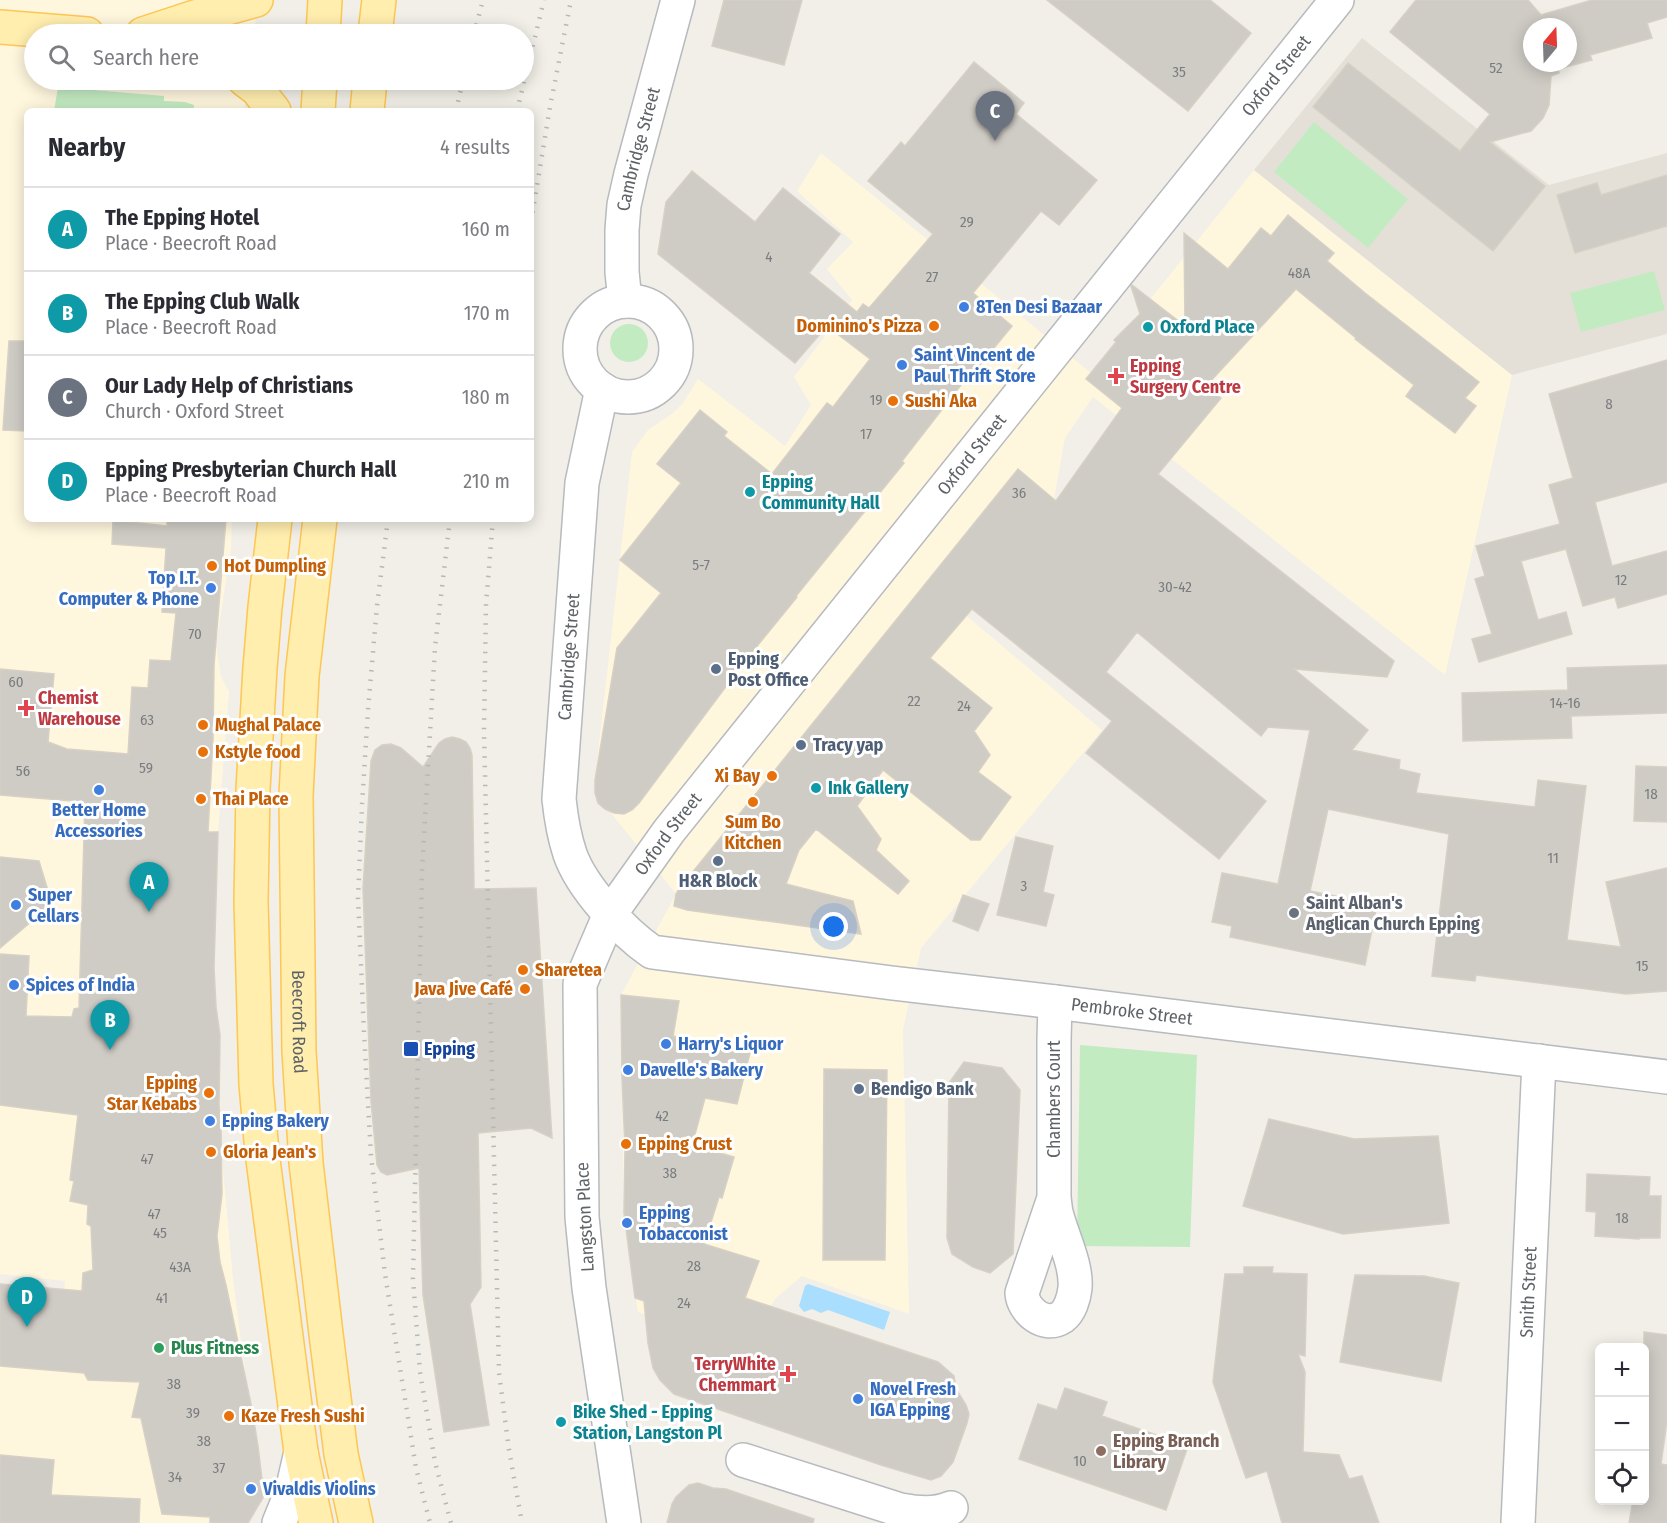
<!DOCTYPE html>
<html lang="en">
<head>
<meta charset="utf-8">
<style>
	:root { --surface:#fff; --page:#f2f2f3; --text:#2b2b33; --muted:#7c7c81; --line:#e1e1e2; --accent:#7c3aed }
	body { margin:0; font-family:"Fira Sans Condensed",sans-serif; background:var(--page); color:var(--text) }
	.controls { position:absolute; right:18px; bottom:18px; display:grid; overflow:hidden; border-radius:9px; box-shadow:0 3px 15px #0003 }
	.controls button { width:54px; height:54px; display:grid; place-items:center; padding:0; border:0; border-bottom:2px solid var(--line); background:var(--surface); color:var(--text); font:30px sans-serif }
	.compass { position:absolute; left:1523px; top:18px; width:54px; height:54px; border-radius:50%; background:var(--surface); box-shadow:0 3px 15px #0003; rotate:19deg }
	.you { position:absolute; left:834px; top:927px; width:21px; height:21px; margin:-15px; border:4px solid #fff; border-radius:50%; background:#1a73e8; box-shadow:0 0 0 9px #1a73e833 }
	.badge { display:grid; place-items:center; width:39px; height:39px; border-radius:50%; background:var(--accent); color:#fff; font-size:20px; font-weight:700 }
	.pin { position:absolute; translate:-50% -50px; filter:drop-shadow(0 2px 3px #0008) }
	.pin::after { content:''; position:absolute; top:32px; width:21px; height:18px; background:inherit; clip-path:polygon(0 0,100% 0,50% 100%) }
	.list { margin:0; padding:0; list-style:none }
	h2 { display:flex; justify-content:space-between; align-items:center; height:78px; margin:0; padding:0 24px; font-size:26px }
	h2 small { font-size:20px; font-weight:400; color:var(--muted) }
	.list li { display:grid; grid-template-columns:39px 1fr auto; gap:18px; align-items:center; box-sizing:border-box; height:84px; padding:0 24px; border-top:2px solid var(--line) }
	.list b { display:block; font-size:22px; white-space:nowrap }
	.list p { margin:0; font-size:20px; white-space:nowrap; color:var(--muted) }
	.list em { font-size:20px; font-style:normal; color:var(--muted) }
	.icon { flex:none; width:33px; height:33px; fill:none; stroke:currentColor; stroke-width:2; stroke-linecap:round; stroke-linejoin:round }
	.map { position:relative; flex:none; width:1667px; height:1523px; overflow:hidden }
	.search { position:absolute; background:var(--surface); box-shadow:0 3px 15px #0003; left:24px; top:24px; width:510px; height:66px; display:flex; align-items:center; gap:15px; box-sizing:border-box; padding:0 21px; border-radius:33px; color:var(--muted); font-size:22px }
	.panel { position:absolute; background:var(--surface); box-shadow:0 3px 15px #0003; left:24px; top:108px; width:510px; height:414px; border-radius:9px }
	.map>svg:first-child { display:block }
</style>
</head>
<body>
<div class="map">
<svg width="1667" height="1523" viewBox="0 0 1667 1523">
	<rect width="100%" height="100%" fill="#f1efe7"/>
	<path fill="#fff6de" d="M0,0H258L254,34H34V80H248L244,111H27V519H232L231,548L216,646L221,677L229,691L218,832L214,968L222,1158L233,1279L247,1387L250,1399L262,1476V1489L259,1506L248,1523H0V1362L58,1366L65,1281L0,1274Z
		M821,153L1091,373L1254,170L1512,375L1445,675L1093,397L1065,438L1054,499L962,612L1102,730L921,948L903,1029L909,1314L802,1276L776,1298L743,1347L638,1312L624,1215L621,995L676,894L595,793V780L632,452L648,430L673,413L683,403L698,379L785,446L811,405L794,377L852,300L827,269L853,242L797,191Z"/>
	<path fill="#e4e0d7" d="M1362,38L1549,185L1667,153V334L1512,375L1254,170Z"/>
	<path fill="#c3ebc2" d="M58,87L164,96V101L185,102L194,105V111H54Z
		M1314,122L1408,199L1368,248L1274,172Z
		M1654,271L1665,310L1581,332L1570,293Z
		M610 343a19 19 0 1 1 38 0a19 19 0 1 1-38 0Z
		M1080,1045L1197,1055L1190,1247L1077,1246Z"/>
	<path fill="#a9deff" d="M808,1284L890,1312L884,1330L828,1310L821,1313L812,1309L804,1312L799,1306L805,1286Z"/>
	<path fill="#cfcbc5" stroke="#d7d0c4" stroke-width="1.5" fill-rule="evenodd" d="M724,0H802L784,65L712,46Z
		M1047,0H1210L1251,33L1188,111Z
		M1416,0H1528L1541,15L1592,0H1667V17L1647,23L1652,38L1590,55L1592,60L1558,69L1559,73L1551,76L1549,105L1543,118L1531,131L1490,142L1545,186L1493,251L1313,107L1348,63L1460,151L1490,114L1390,32ZM1532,27H1568V63H1532Z
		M974,62L1024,103L1016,114L1097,180L1059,225L1041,211L973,293L1012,326L970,377L968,376L902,461L904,463L796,596L797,597L745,661L639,803L632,810L624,814L614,813L605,809L598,803L595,793V780L617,648L661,593L620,560L681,483L657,464L700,410L727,432L724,436L772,474L827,403L833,407L870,359L827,326L795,363L658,254L666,202L692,171L755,222L783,188L840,234L809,273L857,312L863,304L869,308L933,234L868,181L901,142L905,146Z
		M1667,175V226L1575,253L1557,195L1597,183L1601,195Z
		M1288,215L1334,253L1327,261L1365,293L1479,382L1465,398L1476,406L1455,433L1406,396L1414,385L1355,339L1356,338L1296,289L1206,386L1221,398L1158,474L1394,661L1387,677L1294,669L1368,730L1352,750L1400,760L1399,769L1420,774L1416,793L1535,807L1538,780L1586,786L1567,940L1621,947L1606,882L1667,868V991L1626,994L1476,975L1475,981L1432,976L1449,834L1328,809L1310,891L1377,904L1365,965L1230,937L1232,926L1212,922L1222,873L1278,884L1310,730L1268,727L1261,736L1137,632L1106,672L1266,801L1219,859L1086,753L1112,721L972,609L930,658L992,708L974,731L990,755L978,772L1011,797L980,840H971L883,770L857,806L881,839L876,850L909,881L898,894L816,829L799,850L786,884L853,901L861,934L687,910L674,906L676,894L679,889L1018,469L1056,501L1122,408L1086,379L1116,342L1114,340L1140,314L1131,286L1132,285L1185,326L1184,233L1228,269L1261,228L1271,236Z
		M9,341H27V431L3,430Z
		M1667,360V482L1595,502L1612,566L1667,551V594L1618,608L1615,597L1583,606L1566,549L1521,561L1538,620L1566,612L1572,634L1479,662L1472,639L1492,634L1475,579L1485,576L1476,546L1560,524L1549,485L1573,478L1549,394Z
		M167,519H226L214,665L213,739L208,832H218L214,968L216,1007L220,1035L219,1105L221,1130L222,1194L217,1236L220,1262L226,1285L252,1409L258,1446L264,1496L248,1523H210V1517L162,1514L141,1418L132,1417L140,1382L88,1380L84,1373L0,1366V1284L82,1291L83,1273L93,1270L91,1226L87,1224L88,1205L70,1201L74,1181L70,1180L78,1115L0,1105V954L29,956L26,1016L72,1017L74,1009L79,1008L85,802L0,795V669L54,674L48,742L67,749L128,754L132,687L148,688L150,660L171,661L176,613L162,612L166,548L112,544L113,520L167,526Z
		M1667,665V713L1571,716L1572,738L1463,741L1462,693L1568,690L1567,668Z
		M452,737L460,739L466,742L470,748L472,755L474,889L536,888L552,1138L531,1128L478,1133L481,1287L470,1304L489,1425L444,1432L423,1295L419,1168L387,1175L381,1172L377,1165L371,1101L363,888L371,761L375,750L382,745L391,744L401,748L423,767L439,743L445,739Z
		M1636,766L1667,767V822L1634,821Z
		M1016,837L1053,846L1043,892L1054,895L1046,926L997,915Z
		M0,857L39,861L52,904L0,948Z
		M963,895L989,904L978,931L953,921Z
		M621,995L679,1001L673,1036L750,1053L737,1104L705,1098L692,1145L734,1157L722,1198L719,1197L704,1244L759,1261L745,1298L938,1362L954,1376L956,1389L966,1405L969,1414L967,1423L953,1462L941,1476L931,1480L881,1465L674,1394L660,1380L653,1368L648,1343L644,1301L635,1298L624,1213L625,1149L622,1078Z
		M964,1062L1002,1068L1020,1090L1013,1254L990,1273L973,1267L952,1254L947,1238L949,1083Z
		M824,1069L887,1070L885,1260H823Z
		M1269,1119L1354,1139L1438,1136L1449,1223L1343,1234L1243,1206Z
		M1587,1174L1650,1177L1649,1196H1661L1660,1238H1639V1239L1595,1236L1596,1212L1586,1211Z
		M1244,1267H1273L1272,1273L1307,1274L1305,1356L1298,1354L1305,1372L1303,1452L1339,1455L1349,1479L1362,1476L1379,1523H1282L1267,1471L1246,1478L1213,1382L1225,1274H1244Z
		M1355,1275L1424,1276L1459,1283L1441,1381L1340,1362Z
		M1644,1332L1667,1335V1421L1661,1464L1667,1465V1523H1629L1633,1500H1644Z
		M1065,1388L1107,1402L1102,1416L1188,1446L1166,1510L1019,1459L1038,1404L1057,1410Z
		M0,1455L54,1460L51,1495L140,1499L139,1523H0Z
		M698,1483L713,1488L726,1489L814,1519L813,1523H667L672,1504L676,1497L689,1485Z"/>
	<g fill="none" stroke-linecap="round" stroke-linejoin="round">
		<defs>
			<g id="minor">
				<path id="s1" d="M625,301L622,272V230L624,205L631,174L678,0"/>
				<circle cx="628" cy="349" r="48"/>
				<path id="s2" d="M602,389L582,483L559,799C561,818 564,836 570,854C582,888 623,932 652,952L892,983L1055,1002L1667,1077"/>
				<path id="s3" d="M1054,1198L1022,1293C1023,1310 1044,1329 1062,1317C1070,1311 1074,1298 1075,1288C1077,1266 1063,1238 1057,1216C1055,1210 1055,1204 1054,1198V1041L1055,1002"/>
				<path d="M743,1460L900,1510C918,1513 934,1515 951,1508"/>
				<path d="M279,1523L292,1491L301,1452"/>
				<path id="s4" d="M624,1523L589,1288L582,1217L580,984L610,914L669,831L1337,0"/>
				<path id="s5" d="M1518,1523L1539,1061"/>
			</g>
			<g id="major">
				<path d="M0,27L87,34"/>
				<path d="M143,34L195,17L256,0"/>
				<path d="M323,34L325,0"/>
				<path d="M375,34L379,0"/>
				<path d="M245,80L257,89L274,111"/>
				<path d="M318,111L320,80"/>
				<path d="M367,111L370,80"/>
				<path d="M275,519L265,607L260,668L253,789L251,901L256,1084L262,1152L301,1452L316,1523"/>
				<path id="s6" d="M320,519L302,676L296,796L299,1051L306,1163L326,1334L341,1454L356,1523"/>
			</g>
		</defs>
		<use href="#minor" stroke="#b7babe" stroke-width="36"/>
		<use href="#major" stroke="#fec653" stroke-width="36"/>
		<use href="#minor" stroke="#fff" stroke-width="33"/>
		<use href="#major" stroke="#ffeeae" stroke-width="33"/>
		<path stroke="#b6b7b8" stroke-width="4.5" stroke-dasharray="1.5 8" stroke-linecap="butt" d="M474,34L483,0
			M456,111L463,80
			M517,111L544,0
			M531,222L550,107L571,0
			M388,519L377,606L368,710L362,805L358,898L364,1033L371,1156L385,1274L416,1468L430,1523
			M450,519L435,647L422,871L413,1278L420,1372L435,1462L451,1523
			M493,519L486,604L484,731L499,1373L509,1450L522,1523"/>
	</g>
	<g fill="#3f7fe0" stroke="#fff" stroke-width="2">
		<circle cx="964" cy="307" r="6"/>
		<circle cx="902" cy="365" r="6"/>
		<circle cx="211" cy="588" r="6"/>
		<circle cx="99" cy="790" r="6"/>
		<circle cx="16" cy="905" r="6"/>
		<circle cx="14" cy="985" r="6"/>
		<circle cx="666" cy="1044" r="6"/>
		<circle cx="628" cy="1070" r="6"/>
		<circle cx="210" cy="1121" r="6"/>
		<circle cx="627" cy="1223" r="6"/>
		<circle cx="858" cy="1399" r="6"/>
		<circle cx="251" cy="1489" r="6"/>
	</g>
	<g fill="#e8710a" stroke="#fff" stroke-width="2">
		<circle cx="934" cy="326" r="6"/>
		<circle cx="893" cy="401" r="6"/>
		<circle cx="212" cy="566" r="6"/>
		<circle cx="203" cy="725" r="6"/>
		<circle cx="203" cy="752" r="6"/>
		<circle cx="772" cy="776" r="6"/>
		<circle cx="201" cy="799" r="6"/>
		<circle cx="753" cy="802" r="6"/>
		<circle cx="523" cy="970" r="6"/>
		<circle cx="525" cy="989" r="6"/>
		<circle cx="209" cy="1093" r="6"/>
		<circle cx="626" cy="1144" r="6"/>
		<circle cx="211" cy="1152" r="6"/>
		<circle cx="229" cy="1416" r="6"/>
	</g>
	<g fill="#0f9aa8" stroke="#fff" stroke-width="2">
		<circle cx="1148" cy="327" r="6"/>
		<circle cx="750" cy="492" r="6"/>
		<circle cx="816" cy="788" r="6"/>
		<circle cx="561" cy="1422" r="6"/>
	</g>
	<g fill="#e0444e" stroke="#fff" stroke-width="2">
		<path d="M1113 367h6v6h6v6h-6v6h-6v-6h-6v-6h6z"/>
		<path d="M23 699h6v6h6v6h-6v6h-6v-6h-6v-6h6z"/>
		<path d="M785 1365h6v6h6v6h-6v6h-6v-6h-6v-6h6z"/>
	</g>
	<g fill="#5c6f8a" stroke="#fff" stroke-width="2">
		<circle cx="716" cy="669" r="6"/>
		<circle cx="801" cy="745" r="6"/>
		<circle cx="718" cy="861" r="6"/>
		<circle cx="859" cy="1089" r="6"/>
	</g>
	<circle fill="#6b7280" stroke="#fff" stroke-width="2" cx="1294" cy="913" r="6"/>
	<rect fill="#1a4fb4" stroke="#fff" stroke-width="2" x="403" y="1041" width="16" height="16" rx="3"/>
	<circle fill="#2e9e5b" stroke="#fff" stroke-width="2" cx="159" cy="1348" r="6"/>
	<circle fill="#8d6e63" stroke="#fff" stroke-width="2" cx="1101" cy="1451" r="6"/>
	<g text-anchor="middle" stroke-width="6" stroke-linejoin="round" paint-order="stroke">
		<g font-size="15" fill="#7a7d7f">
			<text x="1496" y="73">52</text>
			<text x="1179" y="77">35</text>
			<text x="967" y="227">29</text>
			<text x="769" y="262">4</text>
			<text x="1299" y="278">48A</text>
			<text x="932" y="282">27</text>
			<text x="876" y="405">19</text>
			<text x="1609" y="409">8</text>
			<text x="866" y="439">17</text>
			<text x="1019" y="498">36</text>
			<text x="701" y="570">5-7</text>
			<text x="1621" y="585">12</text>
			<text x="1175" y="592">30-42</text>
			<text x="195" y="639">70</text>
			<text x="16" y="687">60</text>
			<text x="914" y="706">22</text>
			<text x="1565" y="708">14-16</text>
			<text x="964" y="711">24</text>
			<text x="147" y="725">63</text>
			<text x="146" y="773">59</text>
			<text x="23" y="776">56</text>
			<text x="1651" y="799">18</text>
			<text x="1553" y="863">11</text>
			<text x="1024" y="891">3</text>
			<text x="1642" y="971">15</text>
			<text x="662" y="1121">42</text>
			<text x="147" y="1164">47</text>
			<text x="670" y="1178">38</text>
			<text x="154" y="1219">47</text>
			<text x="1622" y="1223">18</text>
			<text x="160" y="1238">45</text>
			<text x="694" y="1271">28</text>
			<text x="180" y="1272">43A</text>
			<text x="162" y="1303">41</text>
			<text x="684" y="1308">24</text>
			<text x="174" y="1389">38</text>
			<text x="193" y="1418">39</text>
			<text x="204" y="1446">38</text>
			<text x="1080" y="1466">10</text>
			<text x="219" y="1473">37</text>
			<text x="175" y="1482">34</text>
		</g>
		<g font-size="18" fill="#5e6368" stroke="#fff">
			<text dy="6" stroke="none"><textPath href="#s4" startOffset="1689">Oxford Street</textPath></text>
			<text dy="6" stroke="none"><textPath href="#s1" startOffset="154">Cambridge Street</textPath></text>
			<text dy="6" stroke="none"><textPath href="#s4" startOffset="1203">Oxford Street</textPath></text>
			<text transform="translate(569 657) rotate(-86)" y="6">Cambridge Street</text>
			<text dy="6" stroke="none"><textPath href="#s4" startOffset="717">Oxford Street</textPath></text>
			<text dy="6" stroke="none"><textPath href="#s2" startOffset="1082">Pembroke Street</textPath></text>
			<text dy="6" stroke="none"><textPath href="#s6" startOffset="504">Beecroft Road</textPath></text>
			<text dy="6" stroke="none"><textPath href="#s3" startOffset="380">Chambers Court</textPath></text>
			<text transform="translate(585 1217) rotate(-93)" y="6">Langston Place</text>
			<text dy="6" stroke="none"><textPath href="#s5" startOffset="231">Smith Street</textPath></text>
		</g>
		<g font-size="18" font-weight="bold" fill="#366cbe" stroke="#fff" text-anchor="start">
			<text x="976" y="313">8Ten Desi Bazaar</text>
			<text x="914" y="361">Saint Vincent de<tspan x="914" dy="21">Paul Thrift Store</tspan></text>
			<text x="199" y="584" text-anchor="end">Top I.T.<tspan x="199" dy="21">Computer &amp; Phone</tspan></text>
			<text x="99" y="816" text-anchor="middle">Better Home<tspan x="99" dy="21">Accessories</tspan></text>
			<text x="28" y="901">Super<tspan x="28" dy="21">Cellars</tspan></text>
			<text x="26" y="991">Spices of India</text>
			<text x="678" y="1050">Harry's Liquor</text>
			<text x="640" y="1076">Davelle's Bakery</text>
			<text x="222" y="1127">Epping Bakery</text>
			<text x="639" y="1219">Epping<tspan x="639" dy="21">Tobacconist</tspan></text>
			<text x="870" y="1395">Novel Fresh<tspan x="870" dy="21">IGA Epping</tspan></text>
			<text x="263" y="1495">Vivaldis Violins</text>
		</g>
		<g font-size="18" font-weight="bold" fill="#c56008" stroke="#fff" text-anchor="start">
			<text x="922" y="332" text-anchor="end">Dominino's Pizza</text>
			<text x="905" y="407">Sushi Aka</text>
			<text x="224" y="572">Hot Dumpling</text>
			<text x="215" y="731">Mughal Palace</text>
			<text x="215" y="758">Kstyle food</text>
			<text x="760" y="782" text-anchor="end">Xi Bay</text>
			<text x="213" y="805">Thai Place</text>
			<text x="753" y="828" text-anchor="middle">Sum Bo<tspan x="753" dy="21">Kitchen</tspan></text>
			<text x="535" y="976">Sharetea</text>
			<text x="513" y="995" text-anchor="end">Java Jive Café</text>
			<text x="197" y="1089" text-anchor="end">Epping<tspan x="197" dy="21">Star Kebabs</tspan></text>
			<text x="638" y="1150">Epping Crust</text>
			<text x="223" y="1158">Gloria Jean's</text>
			<text x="241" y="1422">Kaze Fresh Sushi</text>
		</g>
		<g font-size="18" font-weight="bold" fill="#0d838f" stroke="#fff" text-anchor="start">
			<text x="1160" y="333">Oxford Place</text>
			<text x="762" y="488">Epping<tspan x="762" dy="21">Community Hall</tspan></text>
			<text x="828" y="794">Ink Gallery</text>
			<text x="573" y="1418">Bike Shed - Epping<tspan x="573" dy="21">Station, Langston Pl</tspan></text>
		</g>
		<g font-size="18" font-weight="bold" fill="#be3a42" stroke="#fff" text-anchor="start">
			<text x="1130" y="372">Epping<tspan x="1130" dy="21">Surgery Centre</tspan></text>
			<text x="38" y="704">Chemist<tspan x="38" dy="21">Warehouse</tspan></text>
			<text x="776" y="1370" text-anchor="end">TerryWhite<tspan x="776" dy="21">Chemmart</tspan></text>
		</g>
		<g font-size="18" font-weight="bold" fill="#4e5e75" stroke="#fff" text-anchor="start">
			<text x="728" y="665">Epping<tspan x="728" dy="21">Post Office</tspan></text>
			<text x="813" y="751">Tracy yap</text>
			<text x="718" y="887" text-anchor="middle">H&amp;R Block</text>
			<text x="871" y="1095">Bendigo Bank</text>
		</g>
		<g font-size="18" font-weight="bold" fill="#5b616d" stroke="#fff" text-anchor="start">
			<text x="1306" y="909">Saint Alban's<tspan x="1306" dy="21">Anglican Church Epping</tspan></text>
		</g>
		<g font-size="18" font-weight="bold" fill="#164399" stroke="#fff" text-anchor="start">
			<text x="424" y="1055">Epping</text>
		</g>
		<g font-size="18" font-weight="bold" fill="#27864d" stroke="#fff" text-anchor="start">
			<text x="171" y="1354">Plus Fitness</text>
		</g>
		<g font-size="18" font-weight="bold" fill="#785e54" stroke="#fff" text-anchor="start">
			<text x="1113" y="1447">Epping Branch<tspan x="1113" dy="21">Library</tspan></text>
		</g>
	</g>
</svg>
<div class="controls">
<button>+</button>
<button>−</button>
<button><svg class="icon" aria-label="locate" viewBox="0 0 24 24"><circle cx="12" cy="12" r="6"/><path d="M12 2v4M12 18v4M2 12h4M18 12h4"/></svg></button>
</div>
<svg class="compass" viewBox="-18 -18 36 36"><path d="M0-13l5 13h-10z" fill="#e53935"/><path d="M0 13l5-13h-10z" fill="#7c7c81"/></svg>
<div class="you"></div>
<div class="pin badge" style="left:149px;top:912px;background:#0f9aa8">A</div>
<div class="pin badge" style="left:110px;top:1050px;background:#0f9aa8">B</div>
<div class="pin badge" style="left:995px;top:141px;background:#6b7280">C</div>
<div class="pin badge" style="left:27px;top:1327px;background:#0f9aa8">D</div>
<div class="search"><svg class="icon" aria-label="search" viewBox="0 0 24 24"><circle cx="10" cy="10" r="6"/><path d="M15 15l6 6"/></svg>Search here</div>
<section class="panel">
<h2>Nearby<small>4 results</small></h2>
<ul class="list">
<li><span class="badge" style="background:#0f9aa8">A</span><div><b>The Epping Hotel</b><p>Place · Beecroft Road</p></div><em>160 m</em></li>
<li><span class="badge" style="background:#0f9aa8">B</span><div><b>The Epping Club Walk</b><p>Place · Beecroft Road</p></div><em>170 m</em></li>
<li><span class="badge" style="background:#6b7280">C</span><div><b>Our Lady Help of Christians</b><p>Church · Oxford Street</p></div><em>180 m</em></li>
<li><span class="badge" style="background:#0f9aa8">D</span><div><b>Epping Presbyterian Church Hall</b><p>Place · Beecroft Road</p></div><em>210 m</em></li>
</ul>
</section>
</div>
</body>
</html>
